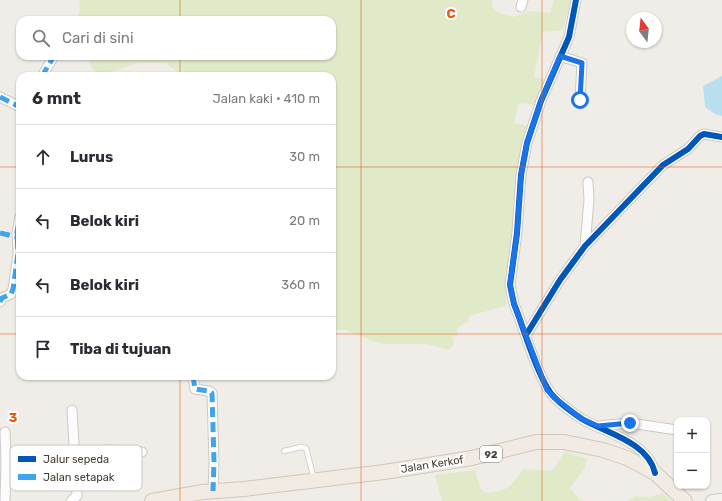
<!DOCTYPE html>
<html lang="id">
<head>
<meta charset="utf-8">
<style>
	:root { --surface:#fff; --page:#f2f2f3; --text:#2b2b33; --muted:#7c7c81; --line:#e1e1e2 }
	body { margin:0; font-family:Rubik,sans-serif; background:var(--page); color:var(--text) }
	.controls { position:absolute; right:12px; bottom:12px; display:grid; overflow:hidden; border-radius:8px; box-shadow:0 1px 3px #0004 }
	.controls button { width:36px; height:36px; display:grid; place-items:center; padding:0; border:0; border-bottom:1px solid var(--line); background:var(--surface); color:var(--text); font:20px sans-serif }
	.compass { position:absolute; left:626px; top:12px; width:36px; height:36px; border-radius:50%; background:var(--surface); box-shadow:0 1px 3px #0004; rotate:345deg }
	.stop { position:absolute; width:12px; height:12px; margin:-9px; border:3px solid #1a73e8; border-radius:50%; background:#fff }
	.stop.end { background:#1a73e8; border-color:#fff; box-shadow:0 1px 4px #0008 }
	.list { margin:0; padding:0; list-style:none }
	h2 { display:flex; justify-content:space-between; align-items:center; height:52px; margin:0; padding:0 16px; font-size:17px }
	h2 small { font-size:13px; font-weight:400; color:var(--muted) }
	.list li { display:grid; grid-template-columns:26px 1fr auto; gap:12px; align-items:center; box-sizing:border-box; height:64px; padding:0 16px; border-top:1px solid var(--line) }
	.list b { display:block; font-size:15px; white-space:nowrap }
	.list em { font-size:13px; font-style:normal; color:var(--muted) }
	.icon { flex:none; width:22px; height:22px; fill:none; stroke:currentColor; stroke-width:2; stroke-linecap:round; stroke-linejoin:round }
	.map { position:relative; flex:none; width:722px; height:501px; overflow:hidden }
	.search { position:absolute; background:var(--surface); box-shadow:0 1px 3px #0004; left:16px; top:16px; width:320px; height:44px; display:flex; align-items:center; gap:10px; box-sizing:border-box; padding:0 14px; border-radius:12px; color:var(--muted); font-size:15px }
	.panel { position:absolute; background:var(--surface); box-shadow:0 1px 3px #0004; left:16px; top:72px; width:320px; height:308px; border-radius:12px }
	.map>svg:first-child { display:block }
</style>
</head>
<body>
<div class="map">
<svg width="722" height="501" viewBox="0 0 722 501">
	<rect width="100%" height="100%" fill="#f0ede9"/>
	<path fill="#e0eac9" d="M79,0H493L492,5L496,12L514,17L528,11L550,13L554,0H571L563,30L543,32L534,77L545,79L535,105L519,103L514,123L531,127L506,292V306L469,316L468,322L457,328L458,336L452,337L454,343L450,350L426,344H384L375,342L346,330H332V76H183L166,63H138L99,76L91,66L87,56H332V20H76L80,11Z
		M565,451L587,459L585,468L570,488L581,501H442L435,475L475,470L480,488L486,493C509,491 510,487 523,469L552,471Z
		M663,493L671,501H628L635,496L649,497Z"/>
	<path fill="#b9deee" d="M722,76V116L715,114L705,107L703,86Z"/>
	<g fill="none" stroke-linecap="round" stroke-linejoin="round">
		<defs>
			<path id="lane" d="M284,451L301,447L306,448L314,479"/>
			<path id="street" d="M576,0L569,37L541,101L527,143L521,175L517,233L510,285L514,304C524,328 539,383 555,398C563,406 573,413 582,419C606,433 648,442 655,473
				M521,7L523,0
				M560,56L582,63L580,100
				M42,76L54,56
				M0,97L20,107
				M585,246L589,200L588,182
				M0,302L2,298L11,294L13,289L18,254L17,232L20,217
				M526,335L560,280L585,246L663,165L688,149L700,136L704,134L722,137
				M193,376L195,389L209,391L212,393L214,462L213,491
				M598,426L630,423L677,430
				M5,432L6,462L5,501
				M75,453L109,450L142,452
				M71,501L77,496L72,410"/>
			<path id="secondary" d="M712,501L722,500"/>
			<path id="primary" d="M152,501L203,492L244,489L384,472L472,458L536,442H564L603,450L627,458L655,473L685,501"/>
		</defs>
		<use href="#lane" stroke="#ccc9c5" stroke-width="6"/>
		<use href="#street" stroke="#ccc9c5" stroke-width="11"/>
		<use href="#secondary" stroke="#cfc9c0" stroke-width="14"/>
		<use href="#primary" stroke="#d2c7b6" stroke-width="16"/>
		<use href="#lane" stroke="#fdfcfc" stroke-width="4.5"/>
		<use href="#street" stroke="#fdfcfc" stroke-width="9"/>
		<use href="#secondary" stroke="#f6f3ee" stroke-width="12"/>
		<use href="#primary" stroke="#f1ebe3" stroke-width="14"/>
		<path stroke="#3fa4eb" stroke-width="5" stroke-dasharray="10 5" stroke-linecap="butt" d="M42,76L54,56
			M0,97L20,107
			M0,233L17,237
			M0,302L2,298L11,294L13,289L18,254L17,232L20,217
			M193,376L195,389L209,391L212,393L214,462L213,491"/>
		<defs>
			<path id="cycleway" d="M576,0L569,37L541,101L527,143L521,175L517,233L510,285L514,304C524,328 539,383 555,398C563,406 573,413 582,419C606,433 648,442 655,473
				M526,335L560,280L585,246L663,165L688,149L700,136L704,134L722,137"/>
		</defs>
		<use href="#cycleway" stroke="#fff" stroke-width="8"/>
		<use href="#cycleway" stroke="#0057b8" stroke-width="6"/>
	</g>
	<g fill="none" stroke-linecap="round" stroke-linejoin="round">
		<path stroke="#1a73e8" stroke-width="5" d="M580,100L582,63L560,56L541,101L527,143L521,175L517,234L510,284L514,304L547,390L555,398L582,419L598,426L630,423"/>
	</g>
	<path fill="none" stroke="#e8590c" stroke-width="1" stroke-opacity="0.55" d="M180,0V20M361,0V501M542,0V501M180,56V76M0,167H20M332,167H722M0,334H20M332,334H722M180,376V501"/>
	<g text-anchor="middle" stroke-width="4" stroke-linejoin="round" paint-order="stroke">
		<rect fill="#fff" stroke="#7e7872" stroke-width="1" x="480" y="446" width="22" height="16" rx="3"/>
		<g font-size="10" font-weight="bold" fill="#463e35">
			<text x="491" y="458">92</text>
		</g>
		<g font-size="11" fill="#463e35" stroke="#fff">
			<text transform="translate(432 464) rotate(-9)" y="4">Jalan Kerkof</text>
		</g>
	</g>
	<rect x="10" y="445" width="132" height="46" rx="6" fill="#fff" stroke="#c8c5c2" stroke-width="1"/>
	<rect x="18" y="456" width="18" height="6" fill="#0057b8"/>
	<rect x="18" y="474" width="18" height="6" fill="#3fa4eb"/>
	<g font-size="11" fill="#463e35">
		<text x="43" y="463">Jalur sepeda</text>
		<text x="43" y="481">Jalan setapak</text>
	</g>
	<g font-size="13" text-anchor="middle" font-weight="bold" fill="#e8590c" stroke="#fff" stroke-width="4" stroke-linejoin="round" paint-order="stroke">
		<text x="451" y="18">C</text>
		<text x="13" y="422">3</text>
	</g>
</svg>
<div class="controls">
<button>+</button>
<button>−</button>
</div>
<svg class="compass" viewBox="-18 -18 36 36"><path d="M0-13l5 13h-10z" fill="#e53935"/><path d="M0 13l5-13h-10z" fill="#7c7c81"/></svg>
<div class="stop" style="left:580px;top:100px"></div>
<div class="stop end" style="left:630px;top:423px"></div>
<div class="search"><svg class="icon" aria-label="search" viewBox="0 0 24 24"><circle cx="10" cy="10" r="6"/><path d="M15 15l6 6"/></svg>Cari di sini</div>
<section class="panel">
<h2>6 mnt<small>Jalan kaki · 410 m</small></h2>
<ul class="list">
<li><svg class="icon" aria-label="ahead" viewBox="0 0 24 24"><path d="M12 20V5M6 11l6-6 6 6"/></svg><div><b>Lurus</b></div><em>30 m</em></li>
<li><svg class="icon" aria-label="left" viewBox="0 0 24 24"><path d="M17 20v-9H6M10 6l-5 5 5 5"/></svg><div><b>Belok kiri</b></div><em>20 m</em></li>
<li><svg class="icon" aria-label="left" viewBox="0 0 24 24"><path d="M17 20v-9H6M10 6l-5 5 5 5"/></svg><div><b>Belok kiri</b></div><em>360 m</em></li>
<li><svg class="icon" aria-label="arrive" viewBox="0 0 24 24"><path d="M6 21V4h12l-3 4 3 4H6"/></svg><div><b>Tiba di tujuan</b></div></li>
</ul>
</section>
</div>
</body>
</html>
